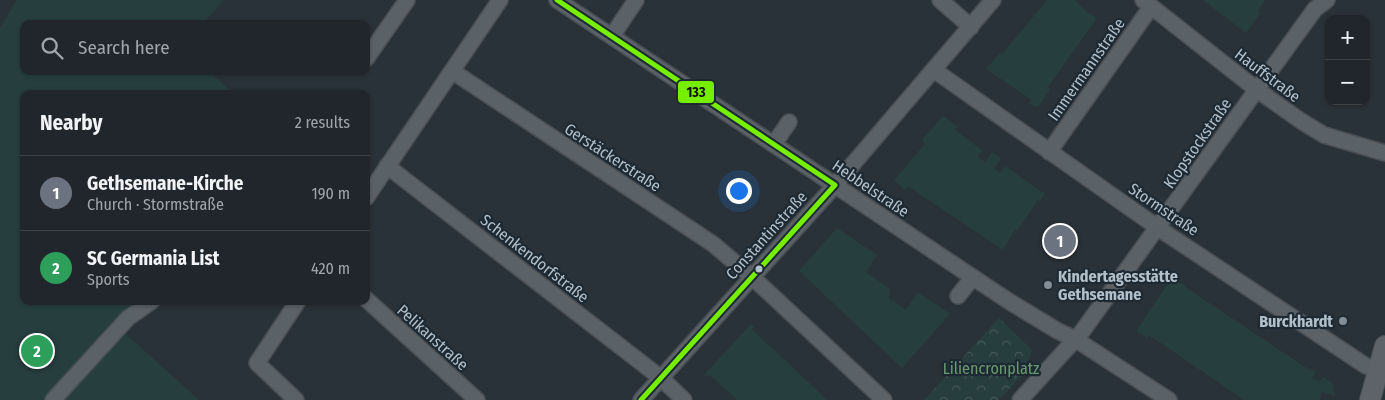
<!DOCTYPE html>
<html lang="en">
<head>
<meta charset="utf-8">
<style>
	:root { --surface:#20262b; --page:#282e33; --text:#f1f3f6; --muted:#a2a5a9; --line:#3d4347; --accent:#848e97 }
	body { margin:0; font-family:"Fira Sans Condensed",sans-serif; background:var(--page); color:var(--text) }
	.controls { position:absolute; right:15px; top:15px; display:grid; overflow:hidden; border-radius:10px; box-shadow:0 1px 4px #0004 }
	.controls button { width:45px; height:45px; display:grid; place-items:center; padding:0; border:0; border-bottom:1px solid var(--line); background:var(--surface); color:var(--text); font:25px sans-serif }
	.you { position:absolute; left:738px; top:190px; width:18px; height:18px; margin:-12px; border:4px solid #fff; border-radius:50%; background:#1a73e8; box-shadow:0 0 0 8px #1a73e833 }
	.badge { display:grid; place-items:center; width:32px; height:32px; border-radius:50%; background:var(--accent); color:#fff; font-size:16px; font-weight:700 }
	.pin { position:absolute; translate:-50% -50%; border:2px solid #fff; box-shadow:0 1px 5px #0006 }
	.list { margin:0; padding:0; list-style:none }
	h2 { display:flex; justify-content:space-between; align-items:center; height:65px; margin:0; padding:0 20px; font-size:21px }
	h2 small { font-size:16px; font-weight:400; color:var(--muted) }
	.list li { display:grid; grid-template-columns:32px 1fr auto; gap:15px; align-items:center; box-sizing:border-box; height:75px; padding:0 20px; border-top:1px solid var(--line) }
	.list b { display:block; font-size:19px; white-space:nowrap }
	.list p { margin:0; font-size:16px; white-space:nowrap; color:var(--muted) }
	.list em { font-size:16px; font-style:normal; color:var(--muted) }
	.icon { flex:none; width:28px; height:28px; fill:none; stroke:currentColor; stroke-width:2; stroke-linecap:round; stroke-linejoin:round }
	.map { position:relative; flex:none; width:1385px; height:400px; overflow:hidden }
	.search { position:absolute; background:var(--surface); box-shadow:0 1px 4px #0004; left:20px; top:20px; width:350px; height:55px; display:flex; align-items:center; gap:12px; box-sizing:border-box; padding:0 18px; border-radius:10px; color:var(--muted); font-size:19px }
	.panel { position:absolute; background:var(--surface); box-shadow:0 1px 4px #0004; left:20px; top:90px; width:350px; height:215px; border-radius:10px }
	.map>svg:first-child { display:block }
</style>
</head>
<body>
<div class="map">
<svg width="1385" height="400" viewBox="0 0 1385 400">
	<defs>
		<pattern id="park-crowns" width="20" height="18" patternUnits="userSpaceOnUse" patternTransform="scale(1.25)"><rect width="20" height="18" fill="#273e3e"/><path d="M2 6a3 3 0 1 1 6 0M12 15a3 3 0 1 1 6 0" fill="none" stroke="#445859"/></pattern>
	</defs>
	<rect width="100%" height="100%" fill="#2a3239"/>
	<path fill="url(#park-crowns)" d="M999,318L1032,350L1024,373L999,400H924Z"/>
	<path fill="#273e3e" d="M17,0H224L202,24H24V71H208L234,94H24V301H139L117,326L199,400H0V27Z
		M1047,0H1075L1087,12L1097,18L1048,87L1050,89L1039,106L1035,107L1029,103L1031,100L1026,96L986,69L1000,53L1002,54Z
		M1203,0H1265L1258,11L1260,13L1246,33Z
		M943,116L957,126L955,130L982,150L978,157L985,162L992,152L1001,158L994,168L1000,173L1005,166L1045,194L1040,201L1038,200L1017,231L1015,230L1003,250L909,187L905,190L894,180L925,144L922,140Z
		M837,228L877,255L866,272L890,289L889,298L906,310L918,292L950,314L902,368L799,271Z
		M1173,276L1188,289L1308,369L1310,368L1316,372L1312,378L1320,382L1323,377L1334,385L1332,391L1335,392V396L1322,392L1319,400H1244L1149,335L1147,338L1136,331Z
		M751,324L754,327L752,329L827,400H737L710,375L708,377L705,374Z"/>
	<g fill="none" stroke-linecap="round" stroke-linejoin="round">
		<defs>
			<path id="minor" d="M557,0L1010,302L1058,331L1075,339L1169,400
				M940,0L971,27
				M1143,0L1256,89L1301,121L1324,135L1385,153
				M612,36L636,0
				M366,59L407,0
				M934,70L1164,232L1366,366L1378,369
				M452,71L713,244L752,277L884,400
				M774,144L789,122
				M1049,152L1151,7
				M387,166L661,378L684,400
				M366,198L500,0
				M958,296L973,277
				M366,299L477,400
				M53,400L128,318L152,301
				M296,400L257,363L298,301
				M641,400L829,192L993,0
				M1020,400L1081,333L1315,9L1327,0"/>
			<path id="major" d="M1370,400L1385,346"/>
		</defs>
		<use href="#minor" stroke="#484e53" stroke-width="18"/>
		<use href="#major" stroke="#484f56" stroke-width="22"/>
		<use href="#minor" stroke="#5a6167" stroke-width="15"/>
		<use href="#major" stroke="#5d6368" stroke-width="20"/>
		<defs>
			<path id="bus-1" d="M557,0L835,185
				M641,400L835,185"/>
		</defs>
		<use href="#bus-1" stroke="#1d2a34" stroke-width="9"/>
		<use href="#bus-1" stroke="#76ee00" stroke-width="5"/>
	</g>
	<circle fill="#b4c0c9" stroke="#1d2a34" stroke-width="2" cx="759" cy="269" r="4.5"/>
	<g fill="#848e97" stroke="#1d2a34" stroke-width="2">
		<circle cx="1048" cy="285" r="5"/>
		<circle cx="1343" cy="321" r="5"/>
	</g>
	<g text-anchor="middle" stroke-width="4.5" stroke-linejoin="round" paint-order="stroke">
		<g font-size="16" fill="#b4c0c9" stroke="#1d2a34">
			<text transform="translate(1086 69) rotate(-55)" y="6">Immermannstraße</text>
			<text transform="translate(1268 75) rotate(37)" y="6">Hauffstraße</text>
			<text transform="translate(1197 143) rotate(-55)" y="6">Klopstockstraße</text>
			<text transform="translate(613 157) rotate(33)" y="6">Gerstäckerstraße</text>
			<text transform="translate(871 188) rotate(34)" y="6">Hebbelstraße</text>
			<text transform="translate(1164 209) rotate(34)" y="6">Stormstraße</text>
			<text transform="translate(766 235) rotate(-48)" y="6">Constantinstraße</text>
			<text transform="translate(535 258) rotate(38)" y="6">Schenkendorfstraße</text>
			<text transform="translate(433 337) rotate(42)" y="6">Pelikanstraße</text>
		</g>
		<g font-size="16" font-weight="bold" fill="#b4c0c9" stroke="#1d2a34" text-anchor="start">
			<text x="1058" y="282">Kindertagesstätte<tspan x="1058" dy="18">Gethsemane</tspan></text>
			<text x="1333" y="327" text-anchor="end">Burckhardt</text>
		</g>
		<g font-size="16" fill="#6a9b6e" stroke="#1d2a34">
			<text x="991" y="374">Liliencronplatz</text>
		</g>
	</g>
	<rect stroke="#1d2a34" stroke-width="2" x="677" y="80" width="38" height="24" rx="5" fill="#76ee00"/>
	<g font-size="14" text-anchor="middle" font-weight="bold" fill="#111">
		<text x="696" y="97">133</text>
	</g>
</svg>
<div class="controls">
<button>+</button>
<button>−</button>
</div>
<div class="you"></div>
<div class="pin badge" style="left:1060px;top:241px;background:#6b7280">1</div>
<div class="pin badge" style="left:37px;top:351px;background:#2e9e5b">2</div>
<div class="search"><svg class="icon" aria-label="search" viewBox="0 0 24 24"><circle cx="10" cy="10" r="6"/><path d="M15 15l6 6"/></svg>Search here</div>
<section class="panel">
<h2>Nearby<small>2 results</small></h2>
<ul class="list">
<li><span class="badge" style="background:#6b7280">1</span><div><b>Gethsemane-Kirche</b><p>Church · Stormstraße</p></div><em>190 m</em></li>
<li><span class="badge" style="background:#2e9e5b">2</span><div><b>SC Germania List</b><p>Sports</p></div><em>420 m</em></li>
</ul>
</section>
</div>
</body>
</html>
